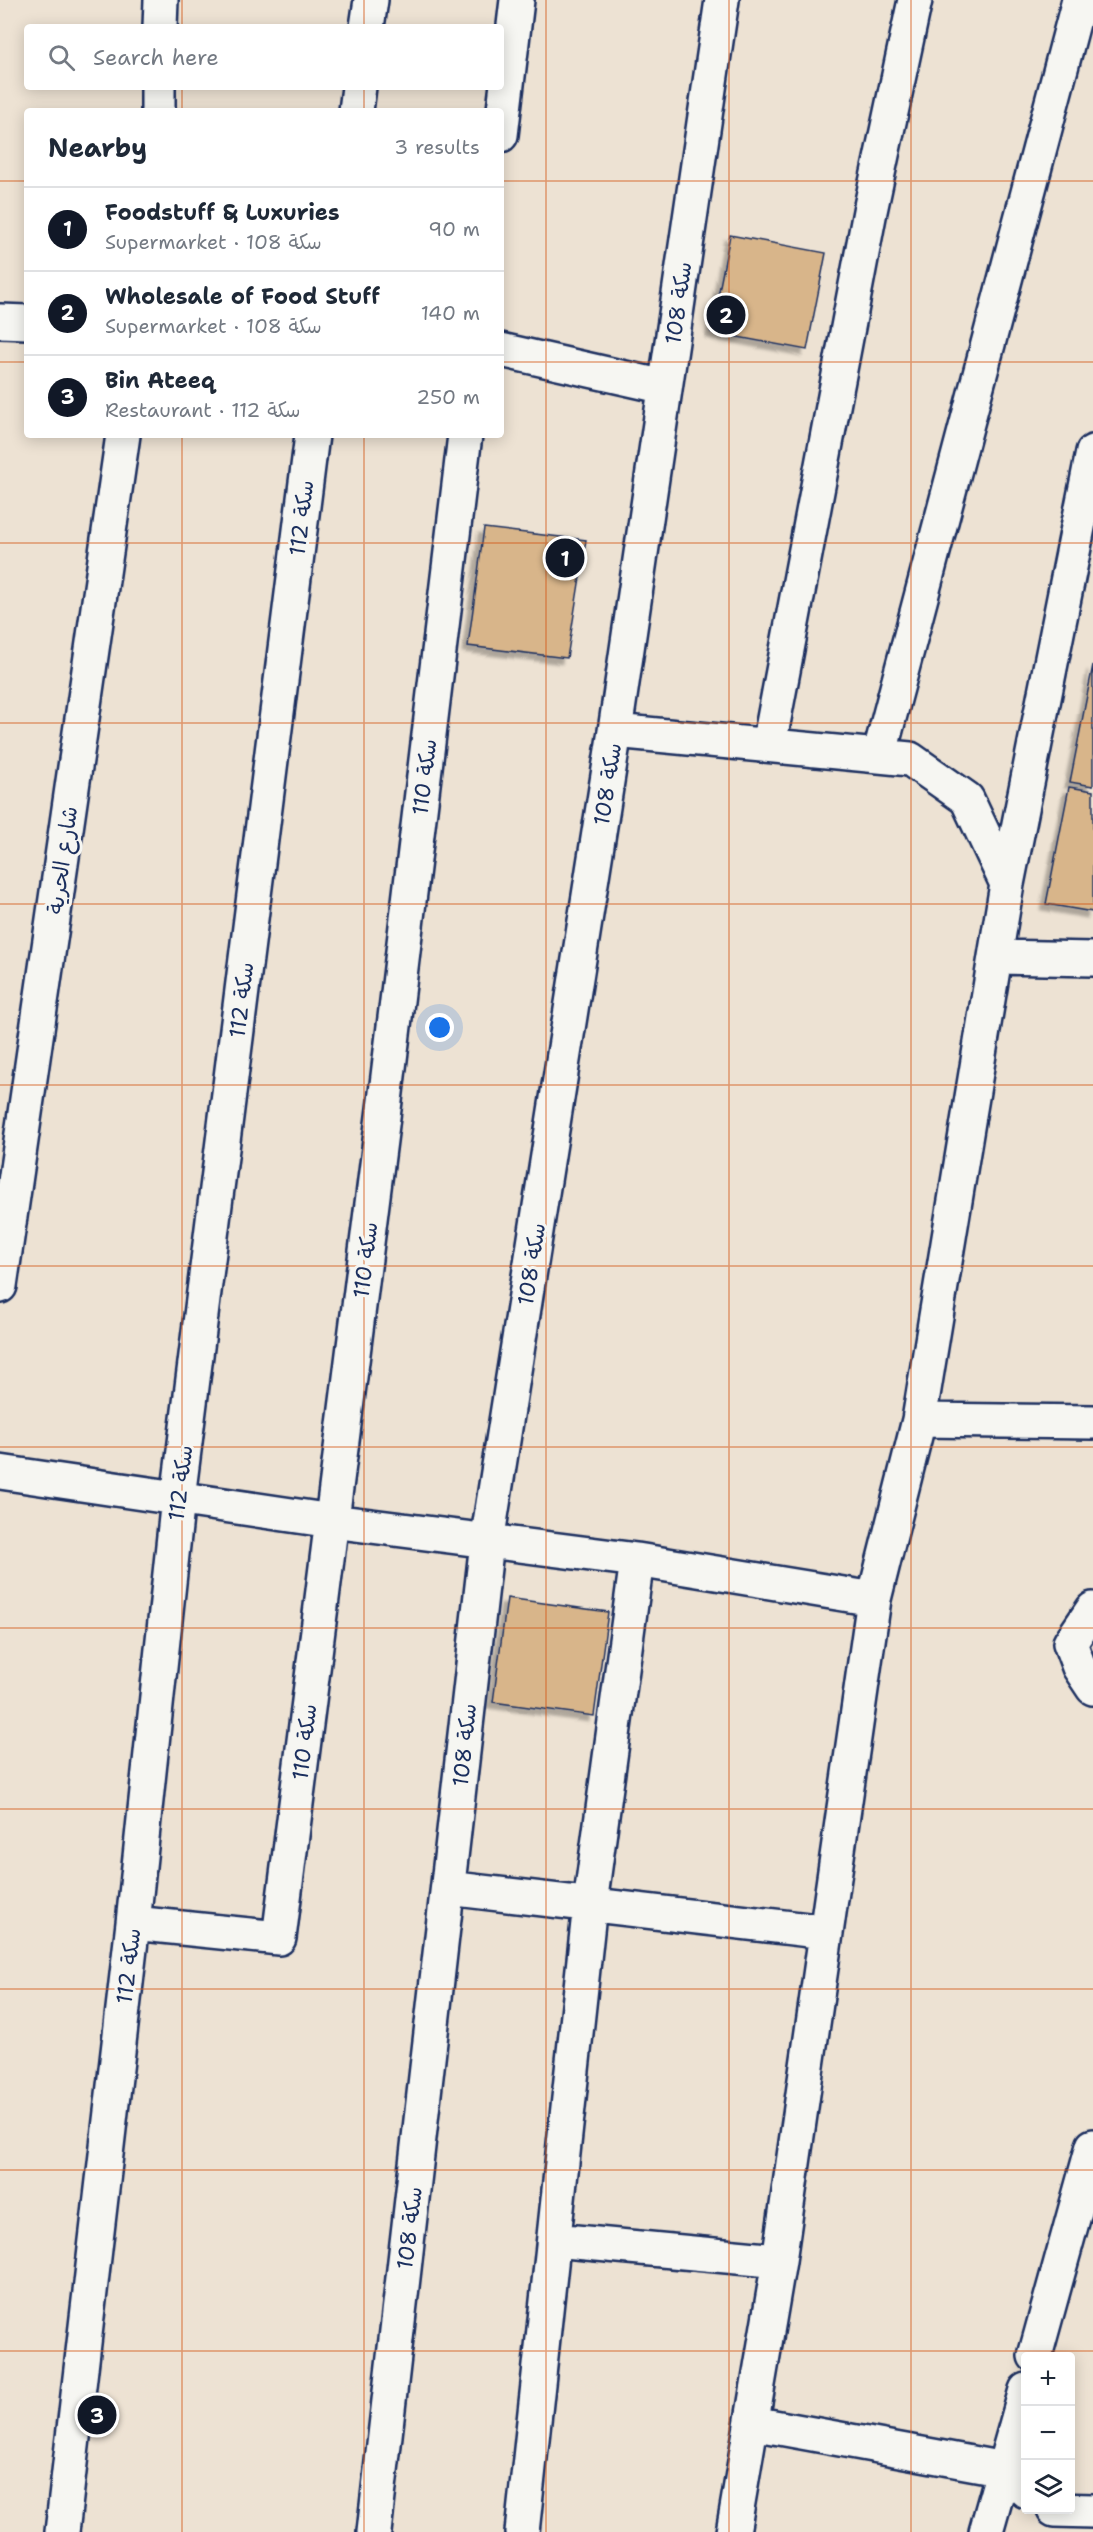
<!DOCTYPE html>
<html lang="en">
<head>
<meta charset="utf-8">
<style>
	:root { --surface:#fff; --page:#f6f6f7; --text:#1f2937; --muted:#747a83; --line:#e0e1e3; --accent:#111827 }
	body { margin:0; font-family:"Shantell Sans","Playpen Sans Arabic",sans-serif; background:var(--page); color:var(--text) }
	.controls { position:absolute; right:18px; bottom:18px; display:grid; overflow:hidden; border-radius:6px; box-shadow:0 3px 15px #0003 }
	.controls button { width:54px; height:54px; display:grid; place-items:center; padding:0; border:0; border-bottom:2px solid var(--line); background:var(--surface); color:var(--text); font:30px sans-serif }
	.you { position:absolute; left:440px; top:1028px; width:21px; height:21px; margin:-15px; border:4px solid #fff; border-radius:50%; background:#1a73e8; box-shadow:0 0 0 9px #1a73e833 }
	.badge { display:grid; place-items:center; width:39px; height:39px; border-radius:50%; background:var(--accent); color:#fff; font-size:20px; font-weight:700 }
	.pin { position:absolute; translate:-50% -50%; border:3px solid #fff; box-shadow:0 2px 6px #0006 }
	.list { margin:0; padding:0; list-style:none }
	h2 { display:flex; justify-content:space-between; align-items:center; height:78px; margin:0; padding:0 24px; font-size:26px }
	h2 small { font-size:20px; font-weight:400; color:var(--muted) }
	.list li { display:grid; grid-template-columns:39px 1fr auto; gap:18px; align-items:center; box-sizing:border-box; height:84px; padding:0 24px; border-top:2px solid var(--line) }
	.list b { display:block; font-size:22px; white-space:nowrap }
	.list p { margin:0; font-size:20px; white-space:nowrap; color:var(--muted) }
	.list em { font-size:20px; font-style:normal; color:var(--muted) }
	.icon { flex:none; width:33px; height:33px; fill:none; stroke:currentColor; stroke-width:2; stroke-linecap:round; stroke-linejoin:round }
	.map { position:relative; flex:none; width:1093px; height:2532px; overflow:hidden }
	.search { position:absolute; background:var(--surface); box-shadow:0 3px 15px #0003; left:24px; top:24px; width:480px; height:66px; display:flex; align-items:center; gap:15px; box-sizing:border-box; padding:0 21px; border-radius:6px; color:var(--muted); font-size:22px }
	.panel { position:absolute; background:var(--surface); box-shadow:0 3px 15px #0003; left:24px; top:108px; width:480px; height:330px; border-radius:6px }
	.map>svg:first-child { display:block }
</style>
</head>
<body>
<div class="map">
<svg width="1093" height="2532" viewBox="0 0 1093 2532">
	<defs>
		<filter id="shadow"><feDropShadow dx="-5.5" dy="5.5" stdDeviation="1.5" flood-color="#0004"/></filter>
	</defs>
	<rect width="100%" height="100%" fill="#ede2d3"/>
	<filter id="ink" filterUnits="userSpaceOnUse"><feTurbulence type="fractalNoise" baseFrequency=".0167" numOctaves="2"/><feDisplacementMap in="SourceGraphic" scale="12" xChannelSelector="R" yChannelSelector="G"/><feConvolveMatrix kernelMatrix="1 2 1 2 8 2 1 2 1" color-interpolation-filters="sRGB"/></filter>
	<g filter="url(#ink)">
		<path fill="#d8b58a" stroke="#1b2f5e" stroke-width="1.5" filter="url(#shadow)" d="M730,235L826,253L807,350L711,332Z
			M484,528L586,540L567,658L468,646Z
			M1093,665V786L1070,782Z
			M1069,787L1093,791V912L1046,904Z
			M507,1598L608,1612L594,1716L493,1702Z"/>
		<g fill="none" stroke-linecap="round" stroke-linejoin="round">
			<defs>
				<path id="minor" d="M367,27L371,0
					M356,111L359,87
					M501,135L517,0
					M0,321L27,322
					M501,350L665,387
					M615,731L910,759L967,799L1007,884
					M769,745L870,211L915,0
					M879,756L1079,0
					M995,957L1093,959
					M919,1420L1093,1422
					M0,1472L332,1521L637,1560L874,1599
					M1093,1609L1070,1643L1079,1667L1093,1688
					M448,1888L826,1932
					M133,1923L279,1938L385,1101L465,435
					M554,2240L779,2261
					M1035,2356L1093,2146
					M752,2423L1004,2469L1026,2491
					M1054,2510L1093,2511
					M62,2532L133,1923L178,1498L312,435
					M374,2532L487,1542L615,731L722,0
					M522,2532L590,1904L637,1560
					M733,2532L779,2261L874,1599L919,1420L1007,884L1093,452
					M986,2532L1026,2390"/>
				<path id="tertiary" d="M160,27L161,0
					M158,111V87
					M0,1286L123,435"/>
			</defs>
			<use href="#minor" stroke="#1b2f5e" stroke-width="38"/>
			<use href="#tertiary" stroke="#1b2f5e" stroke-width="38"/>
			<use href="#minor" stroke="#f6f6f2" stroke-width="33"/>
			<use href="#tertiary" stroke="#f6f6f2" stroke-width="33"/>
		</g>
	</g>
	<path fill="none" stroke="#d45514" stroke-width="1.5" stroke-opacity="0.55" d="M182,0V27M364,0V27M546,0V2532M729,0V2532M911,0V2532M182,87V111M364,87V111M0,181H27M501,181H1093M0,362H27M501,362H1093M182,435V2532M364,435V2532M0,543H1093M0,723H1093M0,904H1093M0,1085H1093M0,1266H1093M0,1447H1093M0,1628H1093M0,1809H1093M0,1989H1093M0,2170H1093M0,2351H1093"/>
	<g text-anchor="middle" stroke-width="6" stroke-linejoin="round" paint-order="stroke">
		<g font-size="22" fill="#1b2f5e" stroke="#f6f6f2">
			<text transform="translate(678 303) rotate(-82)" y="8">سكة 108</text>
			<text transform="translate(301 518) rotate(-83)" y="8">سكة 112</text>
			<text transform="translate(424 777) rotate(-83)" y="8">سكة 110</text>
			<text transform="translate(607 784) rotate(-81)" y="8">سكة 108</text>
			<text transform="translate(62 860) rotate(-82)" y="8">شارع الحرية</text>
			<text transform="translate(241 1000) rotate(-83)" y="8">سكة 112</text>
			<text transform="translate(365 1260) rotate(-83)" y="8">سكة 110</text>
			<text transform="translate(531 1264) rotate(-81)" y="8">سكة 108</text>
			<text transform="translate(180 1483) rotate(-83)" y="8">سكة 112</text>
			<text transform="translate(304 1742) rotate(-83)" y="8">سكة 110</text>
			<text transform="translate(464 1745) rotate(-84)" y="8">سكة 108</text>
			<text transform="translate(128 1966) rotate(-83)" y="8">سكة 112</text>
			<text transform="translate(409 2228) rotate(-83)" y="8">سكة 108</text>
		</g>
	</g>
</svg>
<div class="controls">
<button>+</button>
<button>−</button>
<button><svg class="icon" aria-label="layers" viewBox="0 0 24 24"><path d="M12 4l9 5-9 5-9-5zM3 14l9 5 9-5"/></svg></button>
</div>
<div class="you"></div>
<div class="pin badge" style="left:565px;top:558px">1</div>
<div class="pin badge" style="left:726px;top:315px">2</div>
<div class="pin badge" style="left:97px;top:2415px">3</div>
<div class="search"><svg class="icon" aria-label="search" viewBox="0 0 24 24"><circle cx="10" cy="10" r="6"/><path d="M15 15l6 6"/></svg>Search here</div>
<section class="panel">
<h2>Nearby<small>3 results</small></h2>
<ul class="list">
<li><span class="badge">1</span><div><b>Foodstuff &amp; Luxuries</b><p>Supermarket · سكة 108</p></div><em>90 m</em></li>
<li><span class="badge">2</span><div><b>Wholesale of Food Stuff</b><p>Supermarket · سكة 108</p></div><em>140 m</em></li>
<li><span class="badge">3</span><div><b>Bin Ateeq</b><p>Restaurant · سكة 112</p></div><em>250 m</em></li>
</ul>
</section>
</div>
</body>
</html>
